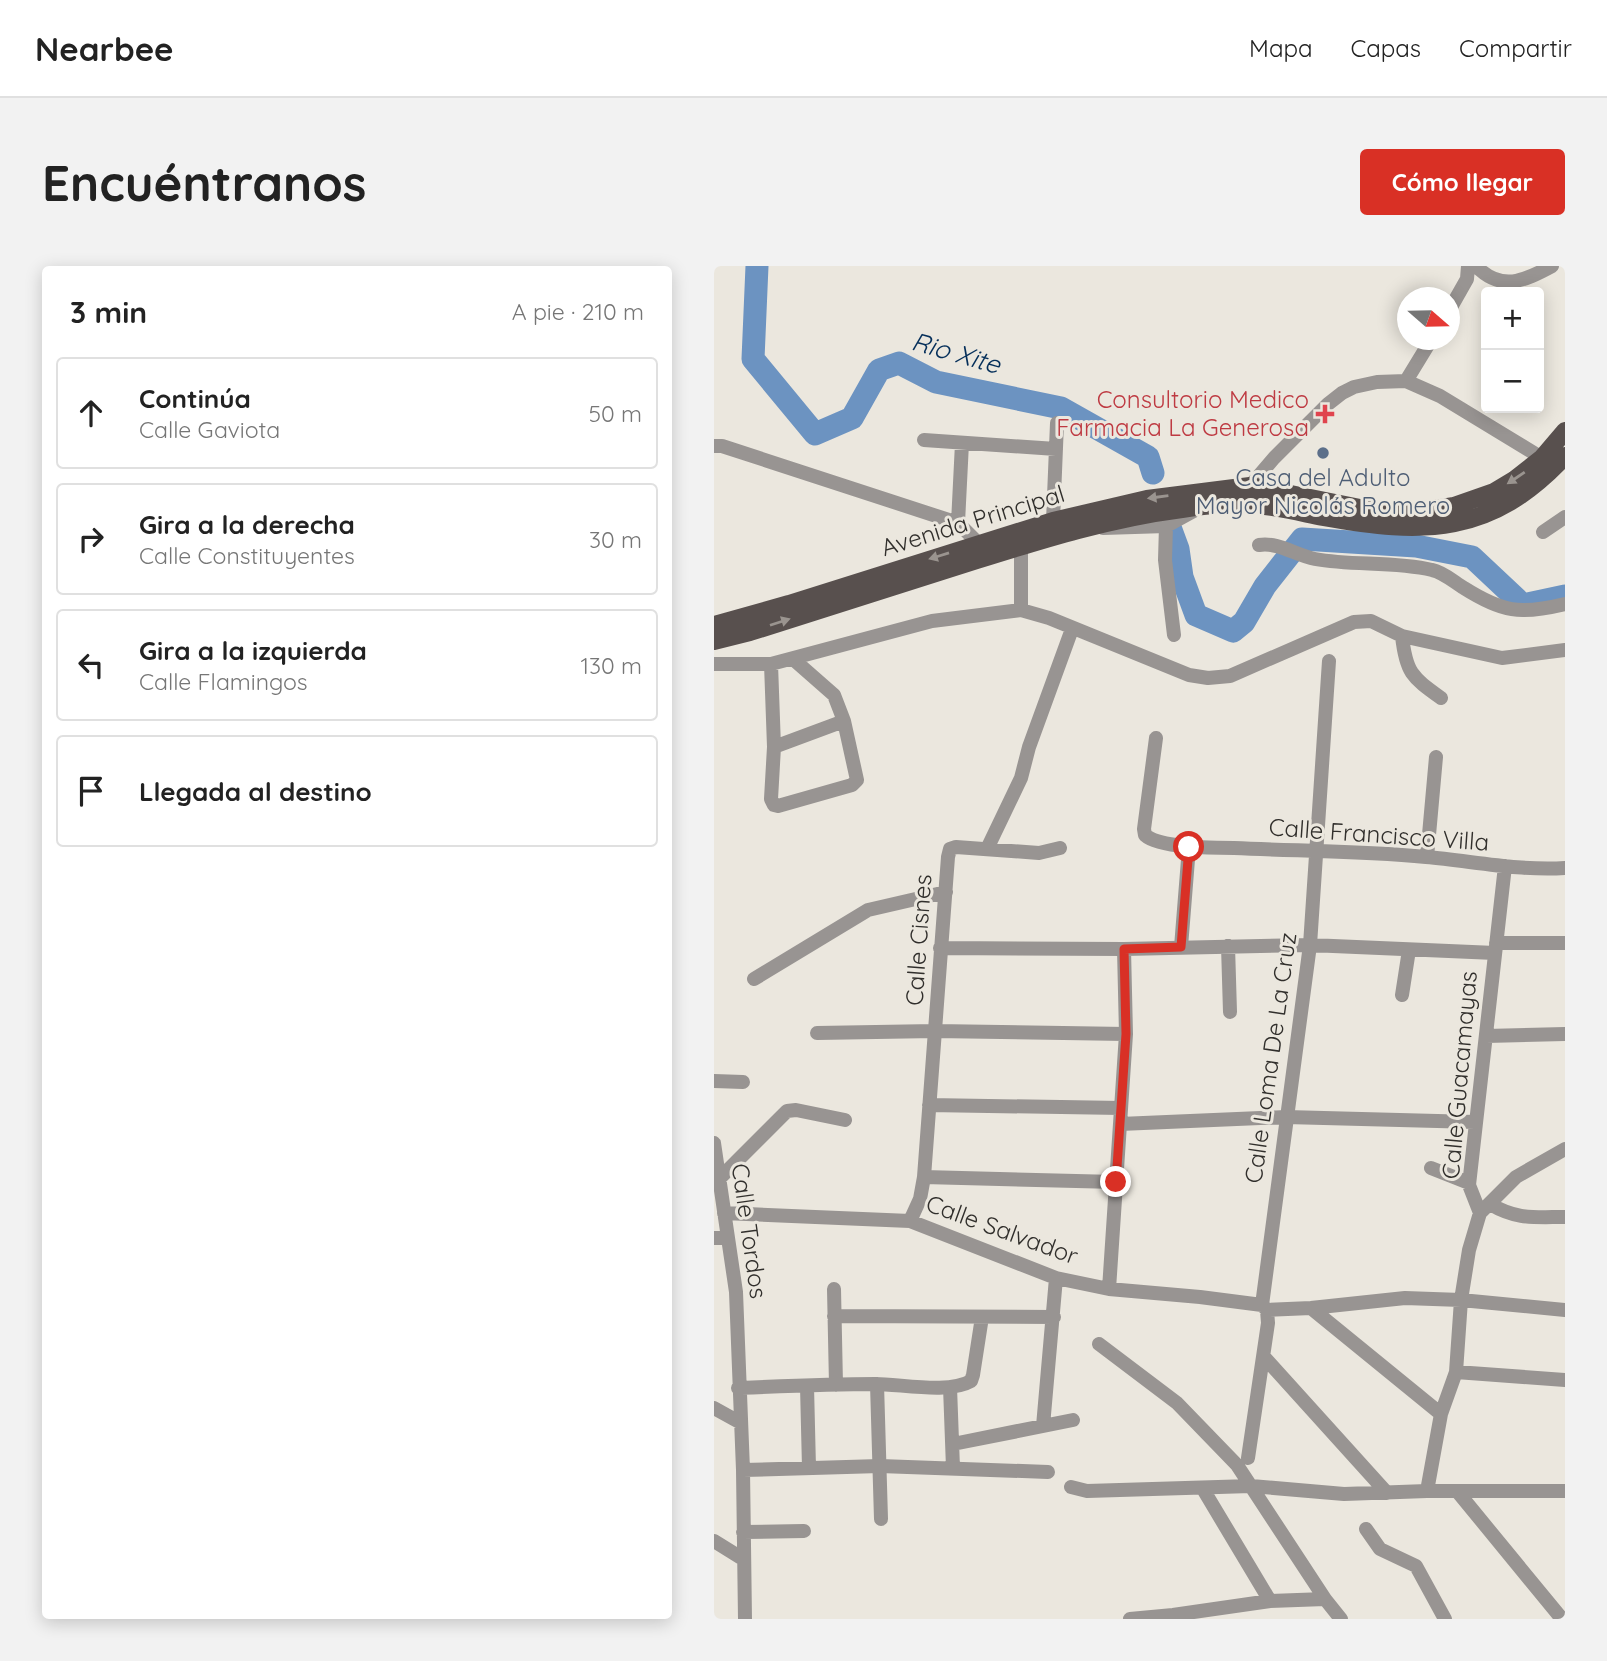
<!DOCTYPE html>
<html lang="es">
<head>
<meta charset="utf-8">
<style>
	:root { --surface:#fff; --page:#f2f2f2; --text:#222; --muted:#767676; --line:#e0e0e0; --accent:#d93025 }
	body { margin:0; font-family:Quicksand,sans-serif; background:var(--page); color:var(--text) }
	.controls { position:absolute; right:21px; top:21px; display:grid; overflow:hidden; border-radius:7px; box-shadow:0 4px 18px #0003 }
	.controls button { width:63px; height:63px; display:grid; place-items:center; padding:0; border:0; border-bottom:2px solid var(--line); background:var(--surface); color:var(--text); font:35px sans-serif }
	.compass { position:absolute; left:683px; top:21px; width:63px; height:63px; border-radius:50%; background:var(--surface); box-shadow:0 4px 18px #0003; rotate:110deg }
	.stop { position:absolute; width:21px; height:21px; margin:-16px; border:5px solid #d93025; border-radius:50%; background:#fff }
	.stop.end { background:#d93025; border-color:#fff; box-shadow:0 2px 7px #0008 }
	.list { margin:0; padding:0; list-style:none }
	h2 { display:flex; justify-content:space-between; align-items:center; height:91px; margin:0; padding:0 28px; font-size:30px }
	h2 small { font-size:23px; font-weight:400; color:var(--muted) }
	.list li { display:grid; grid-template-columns:46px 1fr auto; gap:21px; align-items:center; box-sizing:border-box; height:112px; margin:0 14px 14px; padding:0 14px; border:2px solid var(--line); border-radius:7px }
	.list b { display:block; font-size:26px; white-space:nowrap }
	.list p { margin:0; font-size:23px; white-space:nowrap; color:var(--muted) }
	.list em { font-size:23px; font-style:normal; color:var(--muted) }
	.icon { flex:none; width:38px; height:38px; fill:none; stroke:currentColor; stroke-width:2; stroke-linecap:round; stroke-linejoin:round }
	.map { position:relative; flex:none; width:851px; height:1353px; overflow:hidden; border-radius:7px }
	header { display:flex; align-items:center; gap:42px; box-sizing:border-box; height:98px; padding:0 35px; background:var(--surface); border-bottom:2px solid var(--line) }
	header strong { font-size:33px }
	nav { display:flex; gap:38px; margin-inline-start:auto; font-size:24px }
	.intro { display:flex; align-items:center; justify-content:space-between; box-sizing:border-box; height:168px; padding:0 42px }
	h1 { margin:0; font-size:49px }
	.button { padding:18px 32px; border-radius:7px; background:var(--accent); color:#fff; font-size:24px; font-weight:700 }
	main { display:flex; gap:42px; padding:0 42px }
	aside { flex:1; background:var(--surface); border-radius:7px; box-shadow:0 4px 18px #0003 }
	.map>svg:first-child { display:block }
</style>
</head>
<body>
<header>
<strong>Nearbee</strong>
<nav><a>Mapa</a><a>Capas</a><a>Compartir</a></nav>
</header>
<div class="intro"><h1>Encuéntranos</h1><a class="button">Cómo llegar</a></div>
<main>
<aside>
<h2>3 min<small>A pie · 210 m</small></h2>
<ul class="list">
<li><svg class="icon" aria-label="ahead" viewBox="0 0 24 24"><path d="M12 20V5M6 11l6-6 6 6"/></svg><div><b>Continúa</b><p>Calle Gaviota</p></div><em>50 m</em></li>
<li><svg class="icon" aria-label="right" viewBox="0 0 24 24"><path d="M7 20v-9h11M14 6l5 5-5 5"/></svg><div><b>Gira a la derecha</b><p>Calle Constituyentes</p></div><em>30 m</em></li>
<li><svg class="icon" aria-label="left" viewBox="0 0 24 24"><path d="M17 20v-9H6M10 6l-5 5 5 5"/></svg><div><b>Gira a la izquierda</b><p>Calle Flamingos</p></div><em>130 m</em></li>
<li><svg class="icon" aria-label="arrive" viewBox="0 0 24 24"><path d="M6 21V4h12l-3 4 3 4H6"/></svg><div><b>Llegada al destino</b></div></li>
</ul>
</aside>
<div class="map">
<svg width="851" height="1353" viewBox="0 0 851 1353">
	<rect width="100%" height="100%" fill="#ebe7de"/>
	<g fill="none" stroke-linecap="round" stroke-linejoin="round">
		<path stroke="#6c93c1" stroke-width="23" d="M43,0L39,93L101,168L138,152L165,104L185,97L222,116L347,142L434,191L439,207
			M457,264L464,283L468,311L482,349L519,365L530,356L551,320L588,273L702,280L758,291L809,339L851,330"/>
		<path stroke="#989492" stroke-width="14" d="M762,0C787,26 810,15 838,0
			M736,43L753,13L754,0
			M692,115L717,74
			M210,174L342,183
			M0,180H8L244,257L265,278
			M534,226L536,220L560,192L614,138L628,127L640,121L663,116L692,115L726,130L828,192
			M339,255L343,157
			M244,257L248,177
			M452,260L451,294L460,369
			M389,262L452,260L483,243
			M829,266L851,251
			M545,279C565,276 581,289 601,293C639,300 679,295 718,304C729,306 740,316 750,322C788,346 806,349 851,338
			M307,344V280
			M688,370C692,407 698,411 727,432
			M0,398H57L218,355L307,344L335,352L475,409L494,412L516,410L640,356L657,355L688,370L788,392L851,384
			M57,398L60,481L57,533L60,539L64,540L138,519L143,514L130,455L120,429L79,393
			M442,472L430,563L431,569C445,582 499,582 520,582C584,585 648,585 712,591C758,595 805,605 851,602
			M60,481L130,455
			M273,583L307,512L315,481L358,363
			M713,591L722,491
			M782,677H851
			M514,680L516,746
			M467,681L475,581
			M226,682L410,683L596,679L781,687
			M40,713L154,644L232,626
			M688,729L695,684
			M103,767L221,765L412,768
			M772,770L851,768
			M0,815L29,816
			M215,839L407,842
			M406,858L572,851L761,856
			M0,877L22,1026L29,1204L31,1353
			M717,902L755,917
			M210,911L402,916
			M5,913L73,845L82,844L131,854
			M776,938C803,954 820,951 851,951
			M10,947L196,955L342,1012L395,1023L486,1031L548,1039
			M766,947L802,911L851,883
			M196,955L206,933L210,911L234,591L236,583L242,581L325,587L346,582
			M0,972H14
			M120,1023L122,1119
			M395,1023L412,768L410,683
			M597,1042L727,1148
			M553,1044L597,1042L691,1032L747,1034L851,1044
			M120,1050L340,1051
			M385,1078L463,1137L523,1199L611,1333L627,1353
			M551,1092L673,1227
			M742,1106L851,1114
			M163,1118L167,1253
			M93,1120L95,1202
			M236,1121L239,1202
			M24,1122C70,1120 115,1118 161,1118C187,1118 235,1128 257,1115L259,1109L268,1051
			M0,1142L27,1157
			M329,1160L342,1012
			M239,1178L359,1154
			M534,1192L554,1057L553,1044L548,1039L596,679L615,395
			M29,1204L166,1200L334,1206
			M357,1221L373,1225L537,1220L630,1228L713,1225H851
			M489,1223L556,1335
			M713,1225L727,1148L742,1106L747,1034L755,984L766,947L755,919L791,600
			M743,1225L848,1353
			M652,1263L666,1283L702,1300L731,1353
			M29,1266L90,1265
			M0,1275L29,1293
			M416,1353L459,1349L556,1335L611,1333"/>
		<path stroke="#58504e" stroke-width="18" d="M0,359L75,338L339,255L433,233L536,220L661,245L702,246L740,240L780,226L800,214L828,192L851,165
			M0,375L36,366C111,342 187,318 263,294C330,273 397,252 468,243C488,240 510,237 531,238C557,239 584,246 609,251C710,269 777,270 851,190"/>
	</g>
	<defs><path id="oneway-solid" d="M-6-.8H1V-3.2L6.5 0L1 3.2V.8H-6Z" transform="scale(1.75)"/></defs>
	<g fill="#9a948f">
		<use href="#oneway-solid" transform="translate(802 212) rotate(146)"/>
		<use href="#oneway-solid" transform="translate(444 231) rotate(172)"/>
		<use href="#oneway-solid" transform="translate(225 290) rotate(163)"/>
		<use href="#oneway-solid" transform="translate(66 356) rotate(-18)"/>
	</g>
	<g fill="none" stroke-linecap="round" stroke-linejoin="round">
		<path stroke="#d93025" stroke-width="9" d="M402,916L412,768L410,683L467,681L475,581"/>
	</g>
	<path fill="#e0444e" stroke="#ebe7de" stroke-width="2.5" d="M607.5 137.5h7v7h7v7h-7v7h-7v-7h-7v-7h7z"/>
	<circle fill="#5c6f8a" stroke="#ebe7de" stroke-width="2.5" cx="609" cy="187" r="7"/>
	<g text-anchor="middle" stroke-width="6" stroke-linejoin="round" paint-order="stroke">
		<g font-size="24" fill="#be3a42" stroke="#ebe7de" text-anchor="end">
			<text x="595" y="142">Consultorio Medico<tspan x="595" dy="28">Farmacia La Generosa</tspan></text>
		</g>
		<g font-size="24" fill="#4e5e75" stroke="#ebe7de">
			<text x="609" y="220">Casa del Adulto<tspan x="609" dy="28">Mayor Nicolás Romero</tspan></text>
		</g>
		<g font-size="24" fill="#312f2c" stroke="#ebe7de">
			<text transform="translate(259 255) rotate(-17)" y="8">Avenida Principal</text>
			<text transform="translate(665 569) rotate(4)" y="8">Calle Francisco Villa</text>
			<text transform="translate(205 674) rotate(-86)" y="8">Calle Cisnes</text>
			<text transform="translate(557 792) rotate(-82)" y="8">Calle Loma De La Cruz</text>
			<text transform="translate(746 809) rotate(-85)" y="8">Calle Guacamayas</text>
			<text transform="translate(288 964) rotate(20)" y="8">Calle Salvador</text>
			<text transform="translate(35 965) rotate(82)" y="8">Calle Tordos</text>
		</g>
		<g font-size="26" font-style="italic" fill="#052f5a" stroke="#ebe7de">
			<text transform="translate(242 87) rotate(16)" y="9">Rio Xite</text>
		</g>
	</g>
</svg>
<div class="controls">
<button>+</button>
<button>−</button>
</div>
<svg class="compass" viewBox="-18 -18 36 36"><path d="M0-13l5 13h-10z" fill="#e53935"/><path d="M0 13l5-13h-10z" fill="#767676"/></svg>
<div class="stop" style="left:475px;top:581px"></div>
<div class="stop end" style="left:402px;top:916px"></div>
</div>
</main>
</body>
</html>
